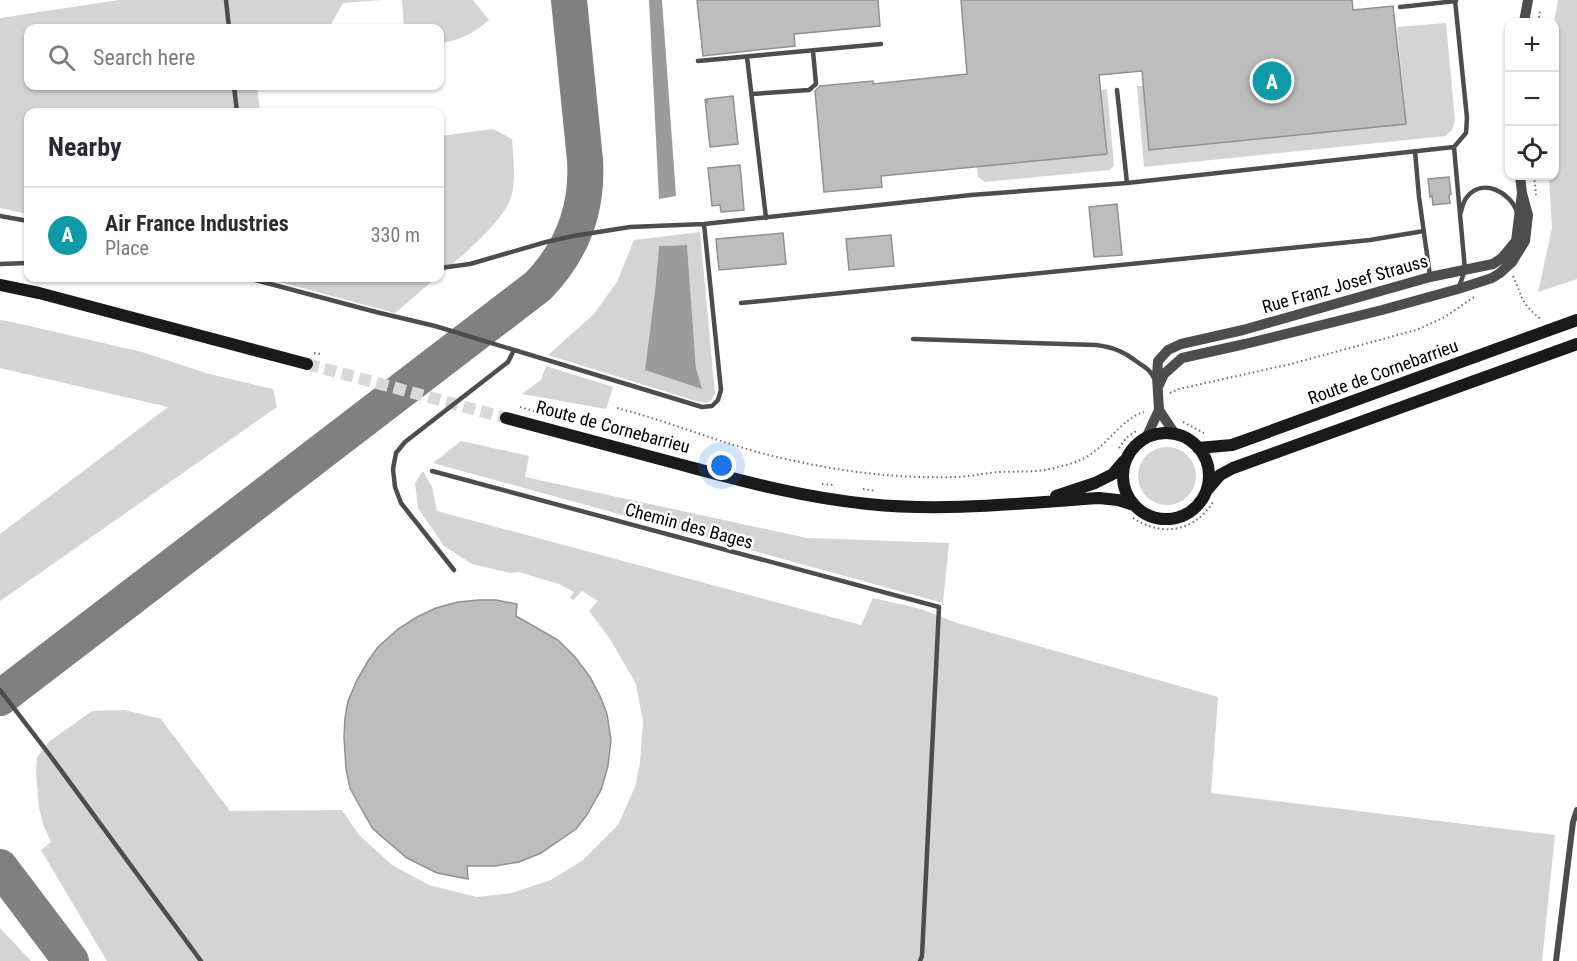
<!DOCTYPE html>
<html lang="en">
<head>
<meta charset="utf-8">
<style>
	:root { --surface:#fff; --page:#f7f7f7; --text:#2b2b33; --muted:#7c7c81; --line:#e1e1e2; --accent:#0b8043 }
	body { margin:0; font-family:"Roboto Condensed",sans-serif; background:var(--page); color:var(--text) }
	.controls { position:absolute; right:18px; top:18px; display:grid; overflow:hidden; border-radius:12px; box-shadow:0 2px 4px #0004 }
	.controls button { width:54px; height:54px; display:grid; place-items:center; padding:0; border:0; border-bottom:2px solid var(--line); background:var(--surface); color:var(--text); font:30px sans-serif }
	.you { position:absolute; left:722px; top:466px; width:21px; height:21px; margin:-15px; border:4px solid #fff; border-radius:50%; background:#1a73e8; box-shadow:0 0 0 9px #1a73e833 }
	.badge { display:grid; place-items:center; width:39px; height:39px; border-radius:50%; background:var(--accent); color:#fff; font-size:20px; font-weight:700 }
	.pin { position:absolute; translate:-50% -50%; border:3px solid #fff; box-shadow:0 2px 6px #0006 }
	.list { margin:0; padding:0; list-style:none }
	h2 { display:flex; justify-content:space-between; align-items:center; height:78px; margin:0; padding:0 24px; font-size:26px }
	h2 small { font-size:20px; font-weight:400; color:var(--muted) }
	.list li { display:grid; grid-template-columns:39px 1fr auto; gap:18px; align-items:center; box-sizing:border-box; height:96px; padding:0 24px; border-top:2px solid var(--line) }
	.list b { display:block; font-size:22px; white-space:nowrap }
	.list p { margin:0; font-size:20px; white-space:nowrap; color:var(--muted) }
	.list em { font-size:20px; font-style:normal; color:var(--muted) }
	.icon { flex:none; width:33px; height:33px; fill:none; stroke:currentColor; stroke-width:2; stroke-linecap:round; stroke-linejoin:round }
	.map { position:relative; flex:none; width:1577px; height:961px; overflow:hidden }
	.search { position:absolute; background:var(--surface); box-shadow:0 2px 4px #0004; left:24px; top:24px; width:420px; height:66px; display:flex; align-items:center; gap:15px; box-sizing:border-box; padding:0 21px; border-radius:12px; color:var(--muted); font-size:22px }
	.panel { position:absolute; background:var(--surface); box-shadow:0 2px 4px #0004; left:24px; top:108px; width:420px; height:174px; border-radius:12px }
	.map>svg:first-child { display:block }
</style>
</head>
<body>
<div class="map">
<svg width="1577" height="961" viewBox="0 0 1577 961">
	<rect width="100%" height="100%" fill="#fff"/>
	<path fill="#d4d4d4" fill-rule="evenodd" d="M119,0H382L343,3L329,28H28V86H257L260,112H28V214L0,208V18Z
		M402,0H473L489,20C474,33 459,41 440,43V28H404Z
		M1558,0H1577V279L1538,292L1552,228L1549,176H1554V22Z
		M1446,23L1455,120L1452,130L1445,136L1144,167L1137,86H1143L1150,150L1406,124L1397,27Z
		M1107,89L1114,165L1110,170L985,182L978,177L977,166L1106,154L1101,90Z
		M493,129L512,139C513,158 517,182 510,200C501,224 460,257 440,275V136Z
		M700,232L715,393L712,400L706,403L699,402L548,355L594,314L617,282L634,240ZM687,245L696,368L701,389L655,292L659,246Z
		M265,278H436L395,313Z
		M0,320L12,322L142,352L209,374L273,389L277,407L0,601V534L168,407L0,368Z
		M546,366L613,387L606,409L522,394L541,380Z
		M461,441L529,456L525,477L807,538L949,543L943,603L433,463Z
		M1138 476a29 29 0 1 1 58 0a29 29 0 1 1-58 0Z
		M423,471L432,487L437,511L861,625L873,598L921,609L957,623L1218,697L1211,793L1555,835L1542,961H107L41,850L51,842L43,824L39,807L36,772L37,757L50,741L92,711L125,710L161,719L230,811L342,810L359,835L392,865L429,885L477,897L512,893L551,880L583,860L618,825L635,787L640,763L643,722L636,684L610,639L589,611L598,601L582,591L573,600L570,598L574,592L559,584L519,572L510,573L472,564L444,546L418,508L415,483Z
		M0,928L31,961H0Z"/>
	<path fill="#9b9b9b" d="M649,0H662L676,196L659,199Z
		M687,245L696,368L702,389L645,370L655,292L659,246Z"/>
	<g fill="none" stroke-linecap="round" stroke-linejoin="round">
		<path stroke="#808080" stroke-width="36" d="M0,698L538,286C572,251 588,208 585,160L569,0
			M0,867L71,961"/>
	</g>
	<path fill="#bdbdbd" stroke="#919191" stroke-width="1.5" d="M697,0H878L880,26L794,34L795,46L703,56Z
		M961,0H1352L1353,10L1393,6L1406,124L1149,150L1142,71L1099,75L1107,154L881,176L882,187L824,192L815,91L820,86L873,81V84L967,74Z
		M733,96L738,144L710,147L705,99L707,102V99Z
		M740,165L744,210L721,212L720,205L712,206L708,168Z
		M1449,177L1451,194L1449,195L1450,203L1433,205L1432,196L1430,197L1428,179Z
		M1117,204L1122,255L1094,257L1089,207Z
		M783,233L786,264L719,270L716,239Z
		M891,235L894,266L849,270L846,239Z
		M479,600H496L517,604L516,616L558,640L575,657L590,677L601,698L607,714L611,740L608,766L601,790L586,816L576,829L541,853L519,862L495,866H467L468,879L437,873L407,858L373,829L363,812L350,788L346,769L344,737L345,718L348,701L357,680L368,661L378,647L398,629L417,617L436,608L458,602Z"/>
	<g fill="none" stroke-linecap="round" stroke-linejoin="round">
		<path stroke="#d9d9d9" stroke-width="12" stroke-dasharray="12 6" stroke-linecap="butt" d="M307,364L506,418"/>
		<path stroke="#6f6f6f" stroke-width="2" stroke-dasharray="1.5 3" stroke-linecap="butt" d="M1538,22L1540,11
			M1534,176L1536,195
			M1513,276C1523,298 1521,304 1542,320
			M314,353L321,354
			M1170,393L1179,389L1291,364L1416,330L1443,318L1474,297
			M520,407L534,411
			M617,408C668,421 717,442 769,455C829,470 892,479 954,477C969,477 984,473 999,472C1019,471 1038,473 1058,467C1071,464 1084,460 1095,451C1111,439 1124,418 1144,412
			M1183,422L1204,433
			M1119,448L1126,438L1136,431
			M822,484L834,485
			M863,489L876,491
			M1133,518C1162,537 1194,532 1213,502"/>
		<path stroke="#4d4d4d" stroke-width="4.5" d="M226,0L229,28
			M1400,7L1456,1
			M747,57L766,218
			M698,61L881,44
			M234,86L237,112
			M1117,90L1127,183
			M752,94L809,90L816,84L813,51
			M1454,147L1465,270L1459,287
			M1415,151L1419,197L1430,276
			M1460,215C1462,209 1463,201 1467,197C1483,177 1511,193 1517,212
			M0,216L28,221
			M0,264L28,263
			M440,268L470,264L546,242L573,236L630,227L704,224L971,195L1127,183L1454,147L1466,133L1467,118L1455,0
			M248,278L376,312L435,326L702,407L712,406L718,400L721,390L704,224
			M317,278H345
			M741,303L1370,240L1424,231
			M913,339L1096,345C1112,347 1123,351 1136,361C1145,368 1149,368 1154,378
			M432,471L939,607L922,956L920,961
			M454,570L401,503L395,487L393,469L396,453L405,442L508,362L514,350
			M0,690L49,754L201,961"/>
		<path stroke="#4d4d4d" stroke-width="6" d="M1556,961L1573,822L1577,810"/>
		<path stroke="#4d4d4d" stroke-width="10" d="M1524,22L1528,0
			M1159,385L1164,374L1182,358L1245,344L1382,310L1458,289L1492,278L1500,273L1512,262L1525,241L1528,215L1522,193L1520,176
			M1159,410L1175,434
			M1146,438L1159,410L1157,376L1158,361L1168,350L1181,344L1243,330L1430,277L1493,264L1502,258L1516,241L1522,193"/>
		<path stroke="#1a1a1a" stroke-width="12" d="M0,285L39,293L307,364
			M506,418C566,434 626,450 686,466C746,482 805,498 868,504C945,512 1022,503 1099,498L1118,500L1134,505
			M1123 476a43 43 0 1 1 86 0a43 43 0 1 1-86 0Z
			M1198,448L1232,445L1577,320
			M1207,490L1220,475L1233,468L1577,344
			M1056,496L1095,483L1113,474L1124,461"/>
	</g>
	<g text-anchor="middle" stroke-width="5" stroke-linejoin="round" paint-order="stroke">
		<g font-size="18" fill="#000" stroke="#fff">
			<text transform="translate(1345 284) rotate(-16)" y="6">Rue Franz Josef Strauss</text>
			<text transform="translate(1383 372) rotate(-20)" y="6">Route de Cornebarrieu</text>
			<text transform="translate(613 427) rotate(15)" y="6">Route de Cornebarrieu</text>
			<text transform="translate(689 526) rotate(15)" y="6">Chemin des Bages</text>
		</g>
	</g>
</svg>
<div class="controls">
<button>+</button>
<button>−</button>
<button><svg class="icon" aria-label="locate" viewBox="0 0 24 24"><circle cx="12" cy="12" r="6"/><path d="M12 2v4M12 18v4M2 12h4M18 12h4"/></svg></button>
</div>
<div class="you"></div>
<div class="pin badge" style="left:1272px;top:81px;background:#0f9aa8">A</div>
<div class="search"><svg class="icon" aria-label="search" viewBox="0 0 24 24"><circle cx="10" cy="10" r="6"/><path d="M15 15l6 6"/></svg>Search here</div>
<section class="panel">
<h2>Nearby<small></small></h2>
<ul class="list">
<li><span class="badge" style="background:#0f9aa8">A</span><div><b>Air France Industries</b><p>Place</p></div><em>330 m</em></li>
</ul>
</section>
</div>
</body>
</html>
